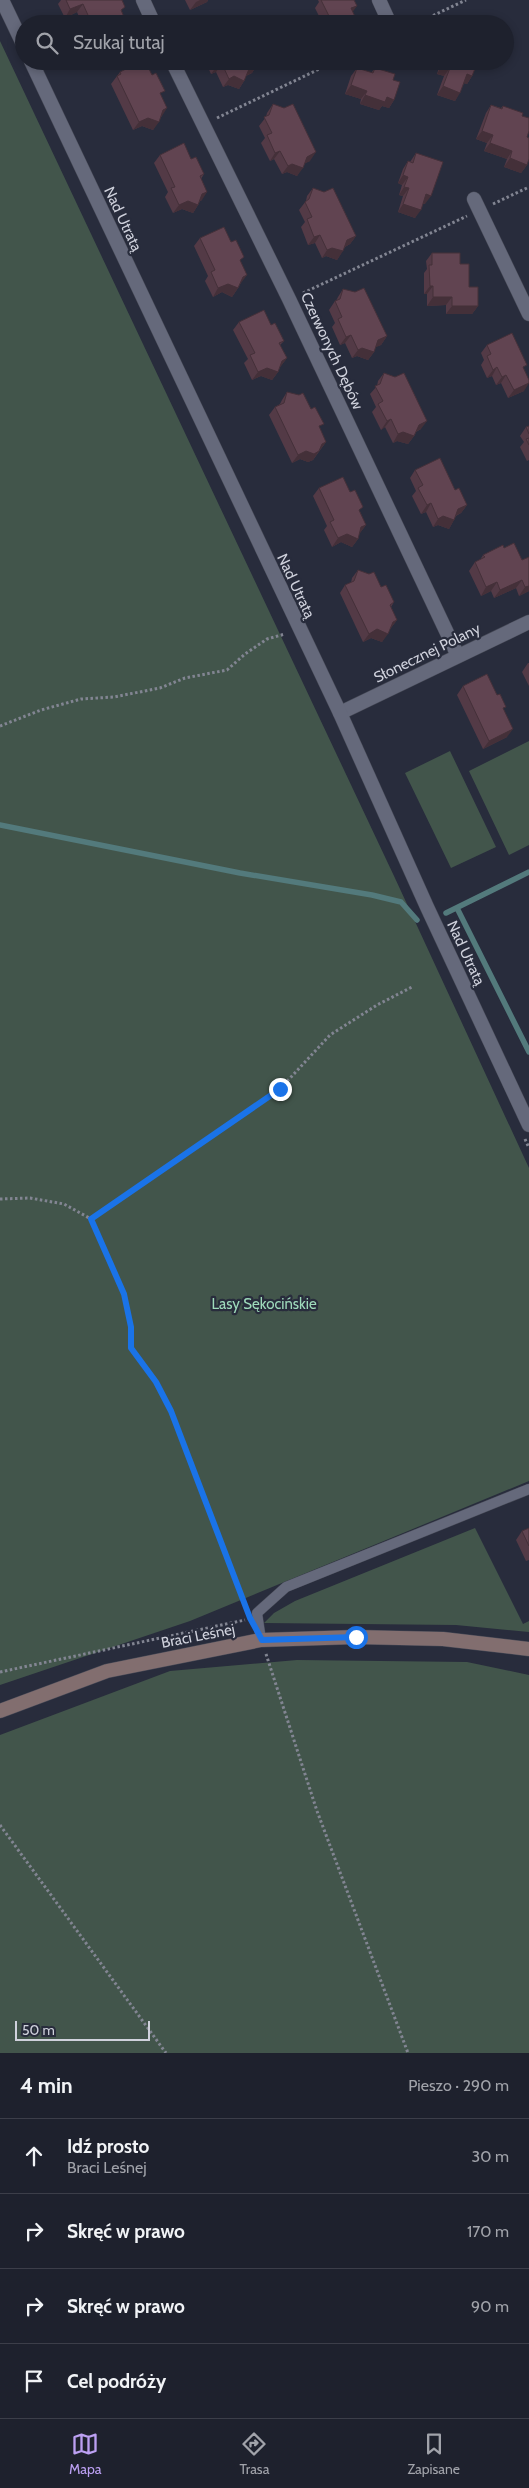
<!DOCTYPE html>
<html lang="pl">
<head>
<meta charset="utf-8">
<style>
	:root { --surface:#1e212d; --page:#262935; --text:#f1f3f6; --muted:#a1a3aa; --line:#3c3e49; --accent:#bca0f2 }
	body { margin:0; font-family:Cabin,sans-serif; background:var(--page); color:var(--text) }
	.scale { position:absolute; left:15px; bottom:12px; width:135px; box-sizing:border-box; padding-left:5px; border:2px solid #cfd1dc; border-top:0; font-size:14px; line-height:18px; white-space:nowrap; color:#cfd1dc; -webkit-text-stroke:4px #282c3c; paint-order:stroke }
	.stop { position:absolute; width:15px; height:15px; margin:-11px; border:4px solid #1a73e8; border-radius:50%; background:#fff }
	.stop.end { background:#1a73e8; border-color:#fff; box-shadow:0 1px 5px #0008 }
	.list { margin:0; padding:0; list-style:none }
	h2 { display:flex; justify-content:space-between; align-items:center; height:65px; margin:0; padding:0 20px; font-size:21px }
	h2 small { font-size:16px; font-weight:400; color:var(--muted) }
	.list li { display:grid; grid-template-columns:32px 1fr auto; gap:15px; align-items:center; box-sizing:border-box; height:75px; padding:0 20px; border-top:1px solid var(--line) }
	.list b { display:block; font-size:19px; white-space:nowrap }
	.list p { margin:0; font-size:16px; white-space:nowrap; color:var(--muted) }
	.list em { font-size:16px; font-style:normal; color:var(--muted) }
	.icon { flex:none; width:28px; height:28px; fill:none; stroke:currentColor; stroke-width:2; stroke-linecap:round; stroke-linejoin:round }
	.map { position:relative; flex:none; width:529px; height:2053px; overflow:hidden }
	.search { position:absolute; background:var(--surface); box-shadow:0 2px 8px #0003; left:15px; right:15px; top:15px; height:55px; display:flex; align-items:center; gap:12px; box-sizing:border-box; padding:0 18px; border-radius:28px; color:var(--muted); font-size:19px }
	.sheet { height:365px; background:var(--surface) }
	nav { display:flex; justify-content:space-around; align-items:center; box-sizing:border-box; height:70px; border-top:1px solid var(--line); background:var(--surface); font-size:14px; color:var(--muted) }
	nav a { display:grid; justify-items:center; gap:2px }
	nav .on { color:var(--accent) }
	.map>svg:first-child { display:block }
</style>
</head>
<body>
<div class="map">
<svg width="529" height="2053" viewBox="0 0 529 2053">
	<rect width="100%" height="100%" fill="#282c3c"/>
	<path fill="#42554b" d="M0,41L394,876L529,1168V1481L190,1621L0,1685Z
		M529,741V845L509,855L469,771Z
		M450,751L496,847L451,868L405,773Z
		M475,1528L523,1624L529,1621V1632L456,1625L264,1623L274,1613L295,1601Z
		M297,1660L467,1662L529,1675V2053H0V1735L170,1671Z"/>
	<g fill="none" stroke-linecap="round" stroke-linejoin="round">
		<path stroke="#537a7c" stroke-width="5.5" d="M0,825L240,873L372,895L401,902L417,920
			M457,908L529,1052
			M446,913L529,872"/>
		<defs>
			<path id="service" d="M261,1640L257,1613L286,1587L529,1489"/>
			<path id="minor" d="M143,0L154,24
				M379,0L390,24
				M172,61L289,299L458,656
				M474,199L529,314
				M340,713L529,622"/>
			<path id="tertiary" d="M2,0L24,46
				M31,61L340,713L427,907L529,1125"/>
			<path id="secondary" d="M0,1711L107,1671L261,1640L356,1637L443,1639L529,1649"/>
		</defs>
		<use href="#service" stroke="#464956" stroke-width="11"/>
		<use href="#minor" stroke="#464956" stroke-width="15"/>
		<use href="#tertiary" stroke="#464956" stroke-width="15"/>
		<use href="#secondary" stroke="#464956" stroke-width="15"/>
		<path stroke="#828592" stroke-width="3" stroke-dasharray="2.5 2.5" stroke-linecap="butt" d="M415,24L466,0
			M217,118L336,61
			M493,204L529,187
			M303,293L467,216
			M0,726L41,710L81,699L114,697L160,688L185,678L227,670L245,654L267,639L285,634
			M525,1139L529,1148
			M0,1199L30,1198L64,1204L91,1219L124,1294L131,1327V1348L156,1381L171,1411L246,1607
			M91,1219L280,1089L330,1035L377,1005L412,987
			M266,1654L317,1811L408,2053
			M0,1672L245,1620
			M0,1825L166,2053"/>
		<use href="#service" stroke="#65697b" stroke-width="10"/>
		<use href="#minor" stroke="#65697b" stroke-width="14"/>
		<use href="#tertiary" stroke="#65697b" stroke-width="14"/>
		<use href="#secondary" stroke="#826e6f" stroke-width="14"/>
	</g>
	<path fill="#533a46" d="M61,0H122V12L127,24H82L77,12L65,18L58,4Z
		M185,0H208L207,2L190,10Z
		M318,0H354L352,12L358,24H323L315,8L319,2Z
		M205,61H256L257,65L252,73L246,76L244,81L239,89L228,85L223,87L216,72L211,74Z
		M441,61H478L472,76L467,84L464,83L455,101L437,95L444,76L437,74Z
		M357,68L371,73L375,68L393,80L394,100L389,108L382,106L379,110L360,104L361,99L345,94L351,76Z
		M120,72L152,75L161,95L162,116L161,117L153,130L142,126L133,130L111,84Z
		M273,104L310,161L305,163L297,176L287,172L282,174L274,159L270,161L261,143L265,138L259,126L266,117L267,113Z
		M491,105L501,108L503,106L522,116L527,137V165L521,173L504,167L507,159L484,151L487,143L476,139L486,113Z
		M416,153L425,204H423L415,218L398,212L403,196L399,195L402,185L398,183L403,169L408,161L410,162Z
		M160,155L191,159L204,174L201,179L202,200L200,201L198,205L193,213L182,209L173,213L165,197L168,192L154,163Z
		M313,188L356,236L350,244L345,247L337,260L326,256L322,258L315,243L308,245L301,227L305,222L299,210L306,201L307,196Z
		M200,238L241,262V283L240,284L238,288L232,297L222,292L213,297L205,281L208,276L194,246Z
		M432,253L460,264L469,287L478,306L472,314H446V305L427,306V294H424V273L427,269L426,261Z
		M343,289L387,336L381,345L375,347L374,352L368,360L357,356L352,358L345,343L340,345L332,327L335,323L329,310L335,301H336L338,297Z
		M239,322L271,325L284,341L280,345L287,358L280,367L278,372L272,380L261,376L252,380L244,363L248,359L233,330Z
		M487,345L524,370V391L508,398L501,383L496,385L492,376L487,378L481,365L484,360L481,353Z
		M384,373L421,429L416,432L414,436L408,444L397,441L393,443L385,427L381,430L372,412L376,407L370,394L377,386L378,381Z
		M287,392L320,429L326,442L313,460L308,462L300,459L292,463L269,415L275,407L280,404L282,400Z
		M529,426V460L527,461L520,447L524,442L520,436L526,427Z
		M415,470L455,490L467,505L461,513L456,516L449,529L438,525L433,527L426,512L421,514L412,496L416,491L410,478Z
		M319,488L360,512L366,525L359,534L358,539L352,547L341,542L332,547L324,530L327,526L313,496Z
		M504,548L522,560L529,557V591L519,596L516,588L494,598L491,591L481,596L469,571L475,562L480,560L483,555Z
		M358,570L381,587L394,602L391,607L397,620L390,629L382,642L371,638L363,642L340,593L345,585L351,583L352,578Z
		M528,663H529V686L522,672Z
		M463,686L504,710L507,737L483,749L457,695Z
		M529,1528V1560L526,1561L516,1540L522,1531Z"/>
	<path fill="#443039" d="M200,0H208L207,2L190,10L196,2Z
		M83,4L77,12L65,18L70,9Z
		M357,6L351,14V8Z
		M334,16L328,24H326L330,18Z
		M222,64L216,72L211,74L217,66Z
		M257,65L252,73L243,77L249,69Z
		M442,65L450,68L444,76L437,74Z
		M467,74L472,76L467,84L461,83Z
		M234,76L244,81L239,89L228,85L223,87L229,79Z
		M351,85L367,91L361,99L345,94Z
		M443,86L460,93L455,101L437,95Z
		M365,95L387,97L394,100L389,108L382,106L379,110L360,104Z
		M167,108L162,116L157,119L163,110Z
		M148,118L159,122L153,130L142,126L133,130L139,122Z
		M482,131L493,135L487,143L476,139Z
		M490,143L512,151L507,159L484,151Z
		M280,151L274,159L270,161L275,153Z
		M316,152L310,161L302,165L307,157Z
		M510,158L527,165L521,173L504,167Z
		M292,164L303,168L297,176L287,172L282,174L288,166Z
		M403,175L408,177L402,185L398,183Z
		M404,187L409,188L403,196L399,195Z
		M207,192L202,200L197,202L202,194Z
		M426,194L431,196L425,204L421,203Z
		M188,201L198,205L193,213L182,209L173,213L179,205Z
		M403,204L421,210L415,218L398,212Z
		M320,235L315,243L308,245L314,237Z
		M356,236L350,244L341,249L347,240Z
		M332,248L343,251L337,260L326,256L322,258L327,250Z
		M247,275L241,283L237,285L243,277Z
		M228,284L238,288L232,297L222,292L213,297L218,288Z
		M430,286H433L427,294H424Z
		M433,297H452L446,305L427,306Z
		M452,306H478L472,314H446Z
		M351,335L345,343L340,345L346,337Z
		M387,336L381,345L372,349L378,340Z
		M362,348L374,352L368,360L357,356L352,358L358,350Z
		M287,358L281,366L276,369L282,361Z
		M497,367L492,376L487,378L493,370Z
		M267,368L278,372L272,380L261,376L252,380L258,372Z
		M506,375L501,383L496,385L502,377Z
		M529,383L524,391L508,398L514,390Z
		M391,419L385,427L381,430L387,421Z
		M427,421L421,429L413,433L419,425Z
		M403,432L414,436L408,444L397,441L393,443L398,434Z
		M326,442L320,450L316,452L322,444Z
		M306,451H319L313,460L308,462L300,459L292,463L298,455Z
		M431,503L426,512L421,514L427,505Z
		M467,505L461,513L452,517L458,509Z
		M443,516L454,520L449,529L438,525L433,527L438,519Z
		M366,525L360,533L355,536L361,527Z
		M347,534L358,539L352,547L341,542L332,547L338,538Z
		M522,580L516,588L494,598L500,590Z
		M497,582L491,591L481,596L486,587Z
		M529,586V591L519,596L525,587Z
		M397,620L391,628L387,630L393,622Z
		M377,629L388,634L382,642L371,638L363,642L369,634Z
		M513,729L507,737L483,749L489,741Z"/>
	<path fill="#614451" stroke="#443039" d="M66,0H122L125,7L121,10L127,24H92L83,4L70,9Z
		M321,0H354L357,6L351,8L358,23L337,24L334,16L330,18Z
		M214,17L226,21L234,17L238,24H212Z
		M142,61H145L152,75L156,73L165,91L160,93L167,108L163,110L159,122L148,118L139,122L117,76L121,74L120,72Z
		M215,61H256L257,65L249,69L244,81L234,76L229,79L222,64L217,66Z
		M444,61H478L472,76L467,74L460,93L443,86L450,68L442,65Z
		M357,68L373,73L375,68L395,74L393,80L400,82L394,100L387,97L385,102L365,95L367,91L351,85Z
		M273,104L284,108L293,104L316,152L307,157L303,168L292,164L288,166L280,151L275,153L267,135L272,133L264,117L269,115Z
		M491,105L502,109L503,106L523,113L522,116L529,118V131L527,137L529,138V159L527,165L510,158L512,151L490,143L493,135L482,131Z
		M184,143L191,159L196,157L204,174L200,176L207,192L202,194L198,205L188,201L179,205L171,188L175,187L160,155Z
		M416,153L443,162L431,196L426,194L421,210L403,204L409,188L404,187L408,177L403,175L408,161L413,163Z
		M313,188L324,192L333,188L356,236L347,240L343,251L332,248L327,250L320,235L314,237L307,219L312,217L305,202L309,199Z
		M224,227L231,242L236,240L244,257L240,260L247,275L243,277L238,288L228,284L218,288L211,272L215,270L200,238Z
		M432,253H460V264H469V287H478V306H452V297H433V286H430L429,265H432Z
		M364,288L387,336L378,340L374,352L362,348L358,350L351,335L346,337L338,319L342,317L335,301L340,299L343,289L355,292Z
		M264,310L271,325L275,323L284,341L279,343L287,358L282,361L278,372L267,368L258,372L250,355L255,353L239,322Z
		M512,333L527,365L523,367L529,380V383L514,390L506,375L502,377L497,367L493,370L487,356L491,354L487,345Z
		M384,373L395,377L404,373L427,421L419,425L414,436L403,432L398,434L391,419L387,421L378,404L383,401L375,386L380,384Z
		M287,392L299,395L303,393L311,409L315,407L324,424L319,426L326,442L322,444L319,451L314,454L306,451L298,455L275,407L284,403Z
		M529,426V434L526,427Z
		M529,438V445L526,439Z
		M440,458L455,490L459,488L467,505L458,509L454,520L443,516L438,519L431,503L427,505L418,488L423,485L415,470Z
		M343,477L350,492L355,490L363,507L359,510L366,525L361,527L358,539L347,534L338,538L330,522L334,520L319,488Z
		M514,543L522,560L529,557V586L525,587L522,580L500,590L497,582L486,587L475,562L485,557L483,555L503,545L504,548Z
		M358,570L369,574L374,572L381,587L386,585L394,602L390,605L397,620L393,622L388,634L377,629L369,634L345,585L354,581Z
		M487,674L497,695L500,694L506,707L503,708L513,729L489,741L463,686Z
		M529,1528V1546L522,1531Z"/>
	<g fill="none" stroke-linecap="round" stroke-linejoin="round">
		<path stroke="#1a73e8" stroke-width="6" d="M280,1089L91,1219L124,1294L131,1327V1348L156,1382L171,1411L250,1618L262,1640L356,1637"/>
	</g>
	<g text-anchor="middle" stroke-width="4.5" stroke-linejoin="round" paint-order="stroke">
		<g font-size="15" fill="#cfd1dc" stroke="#282c3c">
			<text transform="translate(123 219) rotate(65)" y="5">Nad Utratą</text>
			<text transform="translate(332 351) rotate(65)" y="5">Czerwonych Dębów</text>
			<text transform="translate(296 586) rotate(65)" y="5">Nad Utratą</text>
			<text transform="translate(427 653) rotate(-26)" y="5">Słonecznej Polany</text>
			<text transform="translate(466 953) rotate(65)" y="5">Nad Utratą</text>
			<text transform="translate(198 1636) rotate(-11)" y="5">Braci Leśnej</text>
		</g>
		<g font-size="15" fill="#9edabb" stroke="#282c3c">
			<text x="264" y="1309">Lasy Sękocińskie</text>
		</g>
	</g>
</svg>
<div class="scale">50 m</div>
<div class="stop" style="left:356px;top:1637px"></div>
<div class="stop end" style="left:280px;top:1089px"></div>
<div class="search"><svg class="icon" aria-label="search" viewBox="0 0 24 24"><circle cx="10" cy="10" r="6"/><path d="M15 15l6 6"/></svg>Szukaj tutaj</div>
</div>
<section class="sheet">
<h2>4 min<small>Pieszo · 290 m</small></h2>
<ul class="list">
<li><svg class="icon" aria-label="ahead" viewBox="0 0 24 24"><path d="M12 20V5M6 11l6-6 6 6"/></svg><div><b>Idź prosto</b><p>Braci Leśnej</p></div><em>30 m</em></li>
<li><svg class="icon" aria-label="right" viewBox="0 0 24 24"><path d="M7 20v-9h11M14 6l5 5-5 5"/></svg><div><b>Skręć w prawo</b></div><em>170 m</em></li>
<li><svg class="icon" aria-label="right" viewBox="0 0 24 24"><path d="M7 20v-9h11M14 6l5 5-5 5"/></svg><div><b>Skręć w prawo</b></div><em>90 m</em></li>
<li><svg class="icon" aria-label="arrive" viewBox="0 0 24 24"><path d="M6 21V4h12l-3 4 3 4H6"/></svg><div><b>Cel podróży</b></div></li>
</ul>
</section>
<nav>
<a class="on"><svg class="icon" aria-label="map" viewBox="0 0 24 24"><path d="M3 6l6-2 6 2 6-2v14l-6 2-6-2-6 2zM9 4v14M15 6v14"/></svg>Mapa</a>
<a><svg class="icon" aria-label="directions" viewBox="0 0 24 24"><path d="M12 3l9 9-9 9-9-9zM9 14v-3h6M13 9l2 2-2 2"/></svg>Trasa</a>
<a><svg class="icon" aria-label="saved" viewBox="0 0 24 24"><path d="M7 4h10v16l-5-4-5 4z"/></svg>Zapisane</a>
</nav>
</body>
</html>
